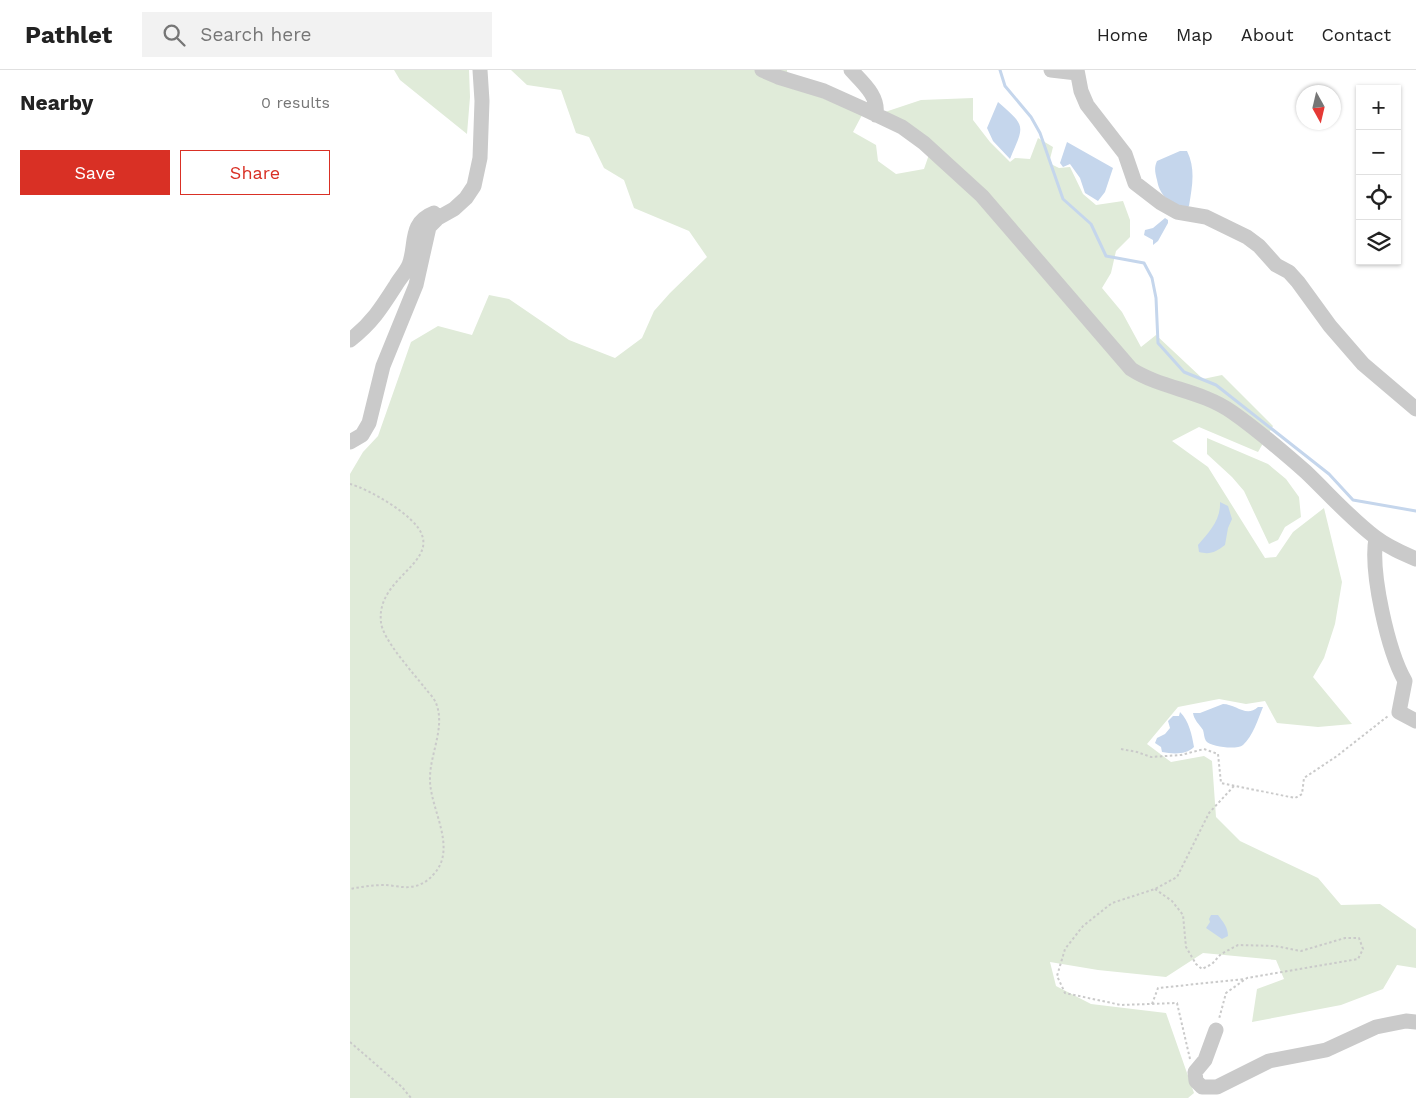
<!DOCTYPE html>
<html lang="en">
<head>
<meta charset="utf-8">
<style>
	:root { --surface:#fff; --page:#f2f2f2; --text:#222; --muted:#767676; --line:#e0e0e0; --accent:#d93025 }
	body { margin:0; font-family:"Work Sans",sans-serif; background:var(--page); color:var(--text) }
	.controls { position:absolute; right:15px; top:15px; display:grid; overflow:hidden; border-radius:0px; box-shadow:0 1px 4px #0004 }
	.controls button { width:45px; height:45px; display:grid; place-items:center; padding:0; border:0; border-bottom:1px solid var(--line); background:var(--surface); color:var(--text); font:25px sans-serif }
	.compass { position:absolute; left:946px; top:15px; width:45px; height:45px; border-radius:50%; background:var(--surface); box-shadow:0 1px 4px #0004; rotate:172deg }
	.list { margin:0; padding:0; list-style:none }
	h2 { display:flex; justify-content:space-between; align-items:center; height:65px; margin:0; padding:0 20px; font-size:21px }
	h2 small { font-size:16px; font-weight:400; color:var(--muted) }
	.actions { display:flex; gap:10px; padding:15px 20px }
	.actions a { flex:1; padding:11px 0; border:1px solid var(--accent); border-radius:0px; text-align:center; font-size:18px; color:var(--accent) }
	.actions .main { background:var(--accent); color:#fff }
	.icon { flex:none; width:28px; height:28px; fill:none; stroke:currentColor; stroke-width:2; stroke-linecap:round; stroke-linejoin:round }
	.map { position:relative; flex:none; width:1066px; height:1028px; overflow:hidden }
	header { display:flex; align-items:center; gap:30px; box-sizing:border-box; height:70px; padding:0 25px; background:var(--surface); border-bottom:1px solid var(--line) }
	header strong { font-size:24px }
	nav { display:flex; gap:28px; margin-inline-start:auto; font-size:18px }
	.search { width:350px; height:45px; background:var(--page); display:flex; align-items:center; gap:12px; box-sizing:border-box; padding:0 18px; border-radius:0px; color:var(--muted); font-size:19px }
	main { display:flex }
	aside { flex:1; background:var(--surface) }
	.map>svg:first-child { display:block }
</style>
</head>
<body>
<header>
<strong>Pathlet</strong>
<div class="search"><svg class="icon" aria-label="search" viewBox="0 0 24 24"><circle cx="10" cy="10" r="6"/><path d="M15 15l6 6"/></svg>Search here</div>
<nav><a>Home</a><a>Map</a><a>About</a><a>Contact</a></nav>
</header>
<main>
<aside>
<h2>Nearby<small>0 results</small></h2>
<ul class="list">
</ul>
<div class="actions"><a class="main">Save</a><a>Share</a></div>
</aside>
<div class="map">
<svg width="1066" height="1028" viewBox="0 0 1066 1028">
	<rect width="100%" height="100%" fill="#fff"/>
	<path fill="#e0ebd9" d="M44,0H119L120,27L117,64L50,10Z
		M161,0H437L438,13L512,45L503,62L526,75L528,91L546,104L574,99L583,73L535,42L571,30L623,28V50L640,72L660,92L665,88L680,89L688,68L703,77L699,93L709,98L720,97L733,124L746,135L773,131L780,150V167L766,181L761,203L752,218L772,242L791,277L806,265L853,309L872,305L923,356L908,382L849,357L822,371L858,397L915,488L926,487L943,462L974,438L992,512L985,554L974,588L963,607L1002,654L968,657L927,653L915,631L896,634L869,629L828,637L797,674L821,692L854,686L862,691L866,747L890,771L968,808L991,835L1030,834L1066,859V898L1047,895L1033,919L991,935L902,952L907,919L934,909L926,890L853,883L816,907L748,900L700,892L706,916L741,934L816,943L844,1023L838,1028H0V404L13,382L28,366L61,272L88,256L122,265L139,225L159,229L219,270L265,288L292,268L304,241L320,223L357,187L339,161L284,138L274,110L254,98L239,67L226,63L211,20L177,15Z
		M857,368L918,394L936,409L949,427L951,447L935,457L928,470L919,474L894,421L882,407L857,384Z"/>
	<path fill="#c5d6ec" d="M648,32C677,57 674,55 660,89L643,71L637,58Z
		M717,72L763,98L755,122L748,131L735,123L730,108L720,94L713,97L710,93Z
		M830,81H837C846,99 842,117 839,136L836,139C820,133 810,127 807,110C805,102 804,98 807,91Z
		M815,148L818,150V153L808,171L803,175V170L794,165L795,160L803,158Z
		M870,432L878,436L882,449L878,458L875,475C866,482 860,485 849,482L848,475C859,462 871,450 870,432Z
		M873,634C886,634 896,648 908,637H913C908,649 903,666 893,675C887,680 861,677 856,671C854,668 854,663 853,660C849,654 844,650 843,643H850Z
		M830,642C839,651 842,665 844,677C836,685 823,684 812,682L811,677L805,673L807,668L815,664L820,658L818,651L823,646H829Z
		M861,845H868C873,852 878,857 878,866L872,869L856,858L860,852L859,849Z"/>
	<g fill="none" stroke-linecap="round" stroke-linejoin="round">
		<path stroke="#c5d6ec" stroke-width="3" d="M650,0L655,16L681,47L690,63L713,129L741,154L756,186L794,193L802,208L806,228L808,273L834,302L866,315L979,404L1003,430L1066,441"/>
		<path stroke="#cacaca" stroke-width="2" stroke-dasharray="2.5 2.5" stroke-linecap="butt" d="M0,414C19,419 66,446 72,465C83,495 26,510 31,552C32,569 64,604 75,618C78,622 84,628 86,633C96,658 79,685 80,711C81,741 108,779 83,805C77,812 69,816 60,817C52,818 42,815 34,815C22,815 11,817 0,819
			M771,679L787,682L801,687L831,685L854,679L868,684L871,713L945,728L952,724L954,708L987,686L1038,646
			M805,819L822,831L833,845L836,877L846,894L852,899L862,894L871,884L888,875L925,876L951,881L995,868H1009L1013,879L1008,889L897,908L876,923L869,949
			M802,934L808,918L895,909
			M0,972L52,1017L61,1028
			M840,989L827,933L771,935L715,923L707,906L715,879L733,856L762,833L805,819L827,807L859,743L884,716"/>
		<path stroke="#cacaca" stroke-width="15" d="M412,0L428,7L474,21L514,39L552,57L574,73L632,126L781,299C812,319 851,320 882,342C908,360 932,381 956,402C979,424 1000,448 1025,467C1038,477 1052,483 1066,489
			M501,0C513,13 529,26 526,45
			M701,0L727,3
			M727,0L731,21L737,35L775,84L785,113L811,133L827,142L856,147L897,167L909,176L926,195L939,202L948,212L980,256L1013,294L1066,339
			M0,270C22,253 32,237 46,215C50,208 56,202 59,195C67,175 58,153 84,143
			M0,372L12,365L19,353L33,296L66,215L79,157L88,148L104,139L116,128L124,116L130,88L132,31L130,0
			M1026,468C1020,502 1038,581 1055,611L1049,642L1066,651
			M866,960L855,990L845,1002L846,1011L852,1017H867L919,991L976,980L1026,957L1056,951L1066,952"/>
	</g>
</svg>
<div class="controls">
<button>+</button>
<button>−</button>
<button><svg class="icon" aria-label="locate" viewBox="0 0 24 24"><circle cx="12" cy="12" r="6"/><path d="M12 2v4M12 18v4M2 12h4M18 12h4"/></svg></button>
<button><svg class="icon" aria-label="layers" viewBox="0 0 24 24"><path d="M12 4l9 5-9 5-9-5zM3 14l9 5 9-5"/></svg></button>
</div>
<svg class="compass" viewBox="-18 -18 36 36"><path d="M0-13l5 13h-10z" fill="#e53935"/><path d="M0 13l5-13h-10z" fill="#767676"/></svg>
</div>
</main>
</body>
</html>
